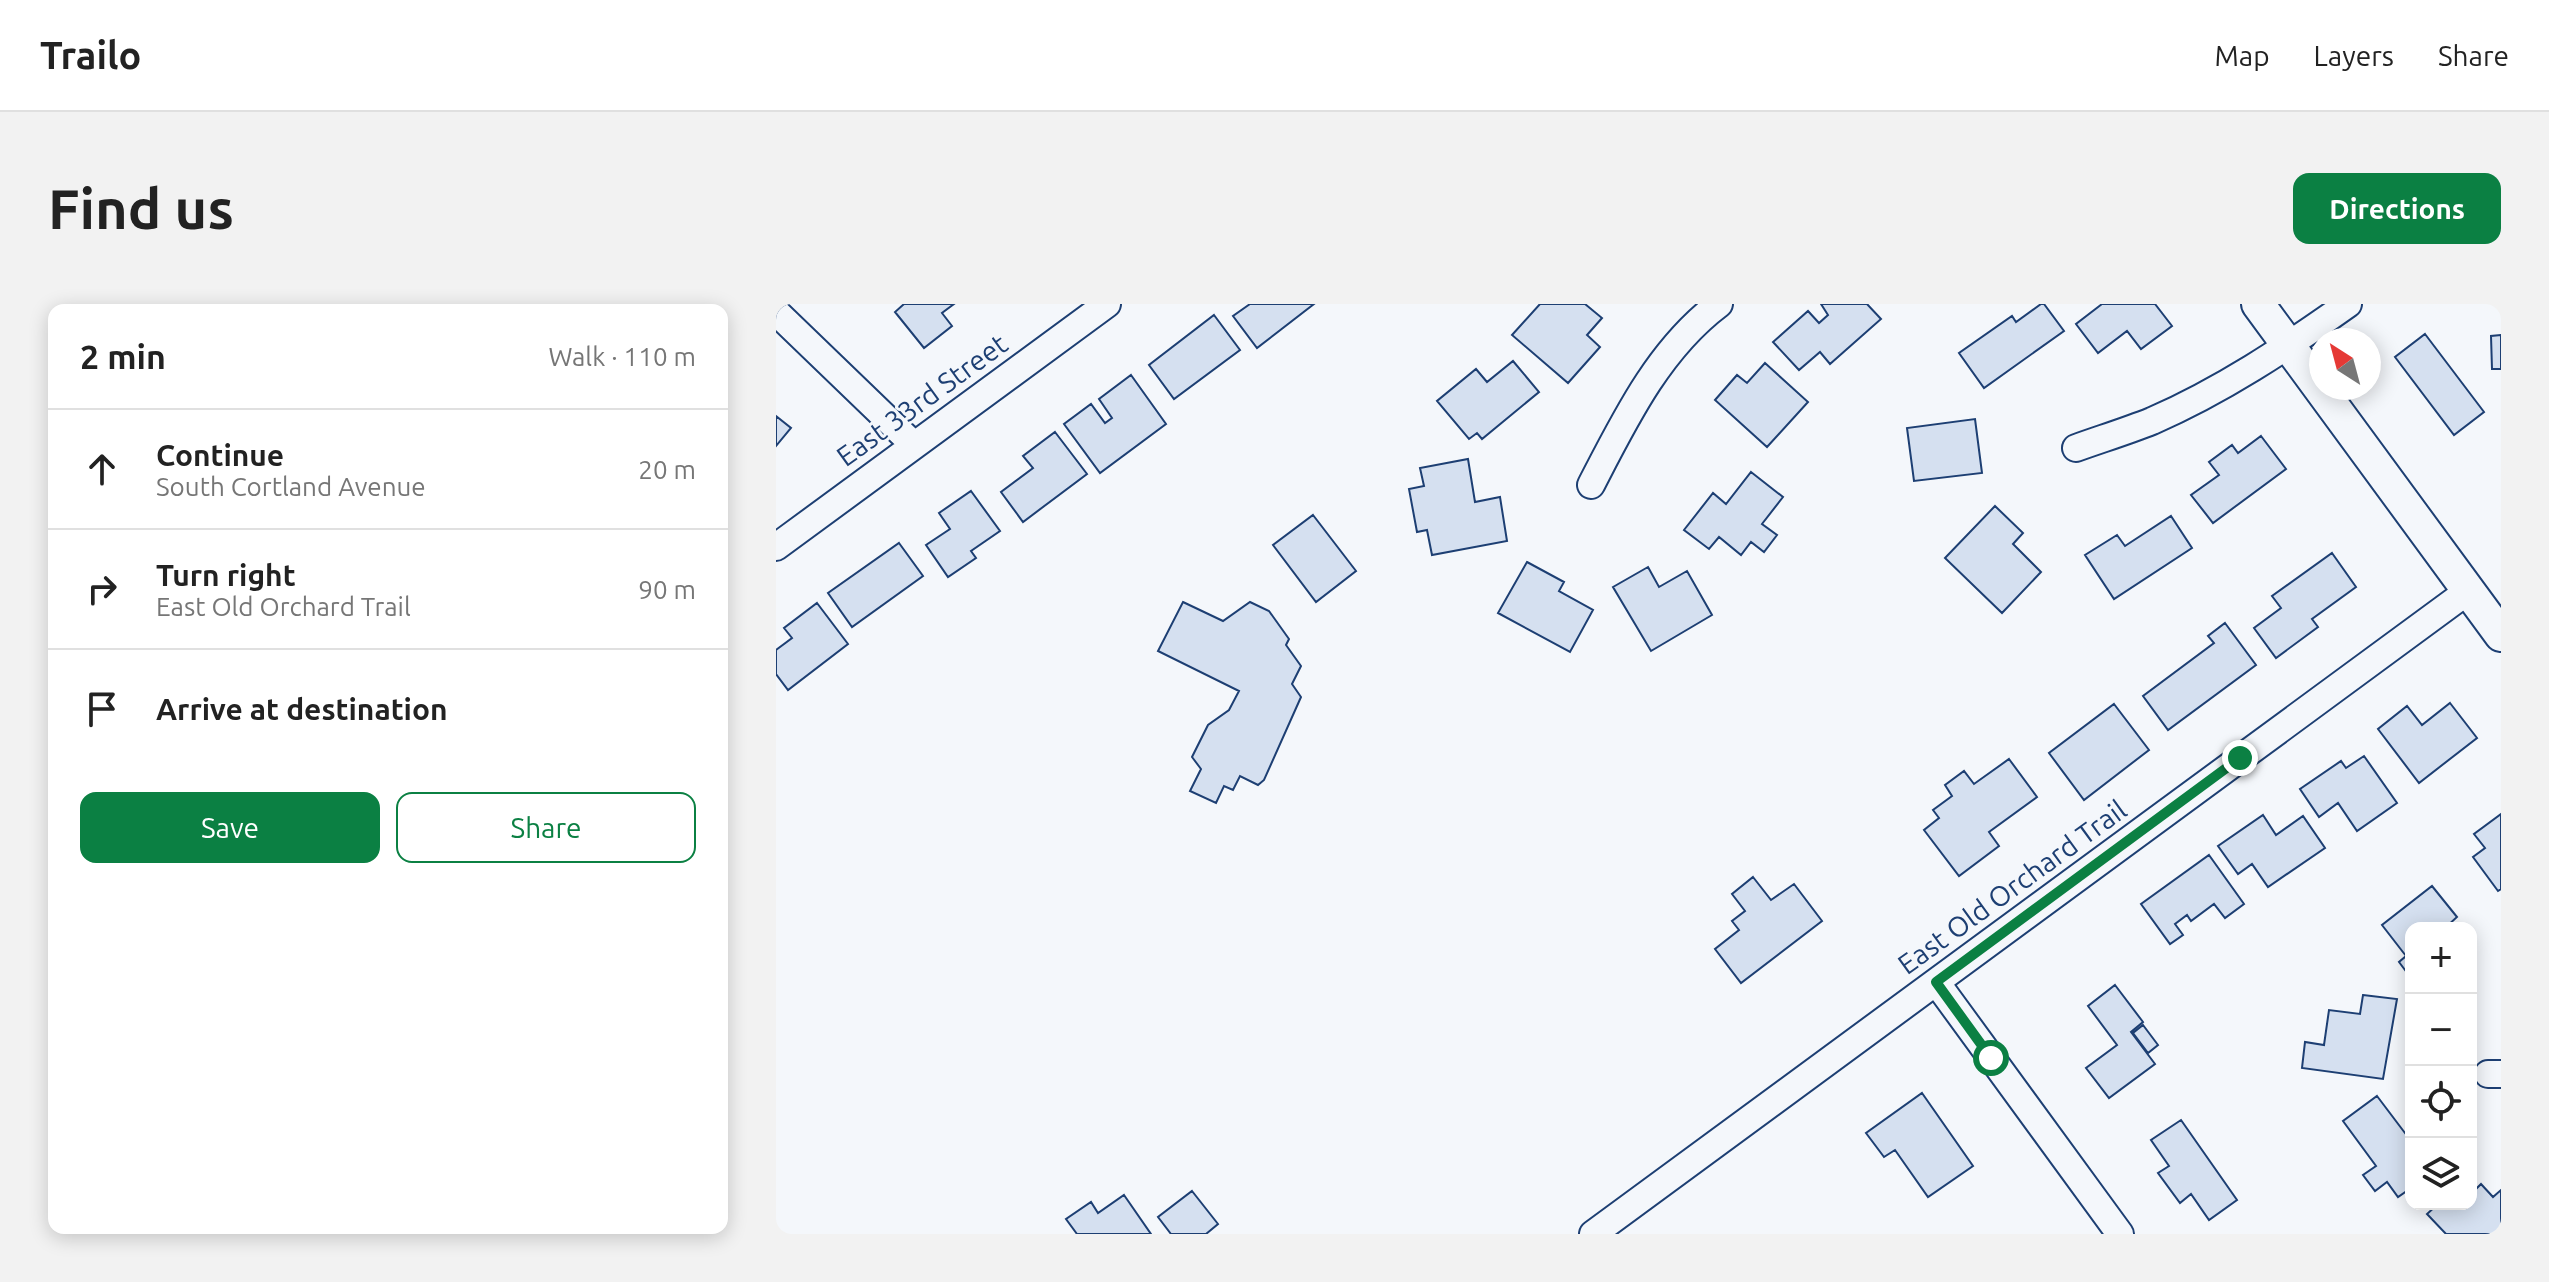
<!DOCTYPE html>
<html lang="en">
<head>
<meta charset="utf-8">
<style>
	:root { --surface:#fff; --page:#f2f2f2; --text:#222; --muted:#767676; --line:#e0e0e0; --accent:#0b8043 }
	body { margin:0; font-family:Ubuntu,sans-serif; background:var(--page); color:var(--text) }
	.controls { position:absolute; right:24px; bottom:24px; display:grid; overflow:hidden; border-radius:16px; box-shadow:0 4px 20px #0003 }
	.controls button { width:72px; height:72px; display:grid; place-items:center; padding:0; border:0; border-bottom:2px solid var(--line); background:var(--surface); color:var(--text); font:40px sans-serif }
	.compass { position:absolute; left:1533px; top:24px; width:72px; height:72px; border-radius:50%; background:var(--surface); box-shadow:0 4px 20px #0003; rotate:324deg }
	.stop { position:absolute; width:24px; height:24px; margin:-18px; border:6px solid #0b8043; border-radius:50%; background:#fff }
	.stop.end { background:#0b8043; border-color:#fff; box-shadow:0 2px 8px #0008 }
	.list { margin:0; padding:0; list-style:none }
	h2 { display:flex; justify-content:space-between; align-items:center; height:104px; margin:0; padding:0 32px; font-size:34px }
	h2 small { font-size:26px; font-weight:400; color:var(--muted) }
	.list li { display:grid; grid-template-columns:52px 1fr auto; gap:24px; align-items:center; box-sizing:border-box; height:120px; padding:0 32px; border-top:2px solid var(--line) }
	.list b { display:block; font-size:30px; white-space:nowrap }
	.list p { margin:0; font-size:26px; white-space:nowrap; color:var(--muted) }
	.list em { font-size:26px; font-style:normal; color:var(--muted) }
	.actions { display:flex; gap:16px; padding:24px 32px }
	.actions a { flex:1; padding:18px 0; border:2px solid var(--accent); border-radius:16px; text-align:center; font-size:28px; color:var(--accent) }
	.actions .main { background:var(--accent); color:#fff }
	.icon { flex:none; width:44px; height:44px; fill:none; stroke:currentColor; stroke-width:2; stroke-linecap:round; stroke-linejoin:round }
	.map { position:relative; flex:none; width:1725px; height:930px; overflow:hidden; border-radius:16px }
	header { display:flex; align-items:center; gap:48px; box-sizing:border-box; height:112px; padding:0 40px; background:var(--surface); border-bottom:2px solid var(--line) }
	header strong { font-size:38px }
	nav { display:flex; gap:44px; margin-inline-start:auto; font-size:28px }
	.intro { display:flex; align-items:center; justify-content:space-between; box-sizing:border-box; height:192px; padding:0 48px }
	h1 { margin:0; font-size:56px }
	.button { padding:20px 36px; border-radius:16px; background:var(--accent); color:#fff; font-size:28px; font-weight:700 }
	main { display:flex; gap:48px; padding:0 48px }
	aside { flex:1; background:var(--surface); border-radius:16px; box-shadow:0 4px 20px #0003 }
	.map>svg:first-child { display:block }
</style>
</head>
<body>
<header>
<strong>Trailo</strong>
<nav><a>Map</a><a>Layers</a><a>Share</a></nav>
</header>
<div class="intro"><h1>Find us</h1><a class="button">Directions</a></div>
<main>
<aside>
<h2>2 min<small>Walk · 110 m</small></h2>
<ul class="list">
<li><svg class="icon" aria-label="ahead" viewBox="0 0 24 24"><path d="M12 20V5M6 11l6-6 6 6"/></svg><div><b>Continue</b><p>South Cortland Avenue</p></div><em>20 m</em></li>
<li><svg class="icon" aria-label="right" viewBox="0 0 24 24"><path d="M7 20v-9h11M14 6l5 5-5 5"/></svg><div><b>Turn right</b><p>East Old Orchard Trail</p></div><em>90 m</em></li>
<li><svg class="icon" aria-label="arrive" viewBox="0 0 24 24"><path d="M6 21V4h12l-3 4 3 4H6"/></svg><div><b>Arrive at destination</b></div></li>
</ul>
<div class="actions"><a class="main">Save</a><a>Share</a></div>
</aside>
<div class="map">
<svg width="1725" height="930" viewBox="0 0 1725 930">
	<rect width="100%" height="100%" fill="#f4f7fb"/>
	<path fill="#d5e0f0" stroke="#1d3f73" stroke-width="2" d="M128,0H178L166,9L176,22L148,44L119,8Z
		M474,0H538L481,44L457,12Z
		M764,0H809L826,14L811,31L824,43L792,79L736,31Z
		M1045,0H1091L1105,15L1054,60L1044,48L1023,66L997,38L1032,7L1043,19L1052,11Z
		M1265,0H1268L1288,27L1208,84L1183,49L1236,12L1240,18Z
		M1326,0H1379L1396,22L1365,45L1351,27L1322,49L1300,20Z
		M438,11L464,46L398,95L373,61Z
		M1649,30L1708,108L1678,131L1619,53Z
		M1725,31V65H1716L1715,32Z
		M737,57L763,88L706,135L701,129L693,135L661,97L700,65L711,78Z
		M989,59L1032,98L991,143L939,96L961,71L971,79Z
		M355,71L390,120L324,169L288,120L315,100L329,119L336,114L323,95Z
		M0,112L15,124L0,142Z
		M1199,115L1206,169L1138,177L1131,124Z
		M279,128L311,170L247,218L225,188L257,164L247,152Z
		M1485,132L1510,165L1437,219L1415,191L1443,171L1433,158L1456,141L1462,149Z
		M692,155L699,198L724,193L731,237L656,251L651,226L641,228L633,185L648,182L644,164Z
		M975,168L1007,193L986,220L1001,231L988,248L975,238L965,251L943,233L933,245L908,226L937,189L950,200Z
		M195,187L224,227L195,247L200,254L172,273L150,241L174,225L163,209Z
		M1219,202L1247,229L1237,240L1265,268L1226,309L1169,254Z
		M537,211L580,267L540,298L497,241Z
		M1395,212L1416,244L1338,295L1309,251L1341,231L1349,242Z
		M123,239L147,272L76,323L52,289Z
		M1556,249L1580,283L1536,315L1542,323L1500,354L1478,324L1505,304L1496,292Z
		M751,258L788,278L783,287L817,306L794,348L722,309Z
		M872,263L883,283L911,267L936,311L875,347L837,283Z
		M407,298L447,317L474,298L493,307L513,335L510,341L525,362L516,380L525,393L488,476L482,481L464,472L457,486L448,482L440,499L414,487L425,465L416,453L432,421L453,406L463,387L382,347Z
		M41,299L72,340L12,386L0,370V346L16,334L8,324Z
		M1449,319L1480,361L1392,426L1367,392L1438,339L1432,332Z
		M1674,399L1701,434L1643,479L1602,425L1631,402L1646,421Z
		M1338,400L1373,446L1308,496L1273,449Z
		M1588,452L1621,499L1581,527L1562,499L1543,513L1524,485L1565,457L1570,464Z
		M1233,455L1261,493L1213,528L1223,542L1183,572L1148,526L1163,514L1157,506L1176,492L1169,481L1188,467L1198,480Z
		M1725,510V585L1722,587L1697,553L1709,544L1698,530Z
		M1487,511L1500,531L1527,512L1549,544L1492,583L1476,560L1462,570L1442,542Z
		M1433,551L1468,600L1449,614L1438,600L1415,617L1411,611L1399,620L1407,631L1394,640L1365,600Z
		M977,573L995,596L1018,580L1046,617L965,679L939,645L963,626L956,617L969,607L956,590Z
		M1656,582L1681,613L1669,624H1635V674L1623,658L1630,652L1606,621Z
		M1339,681L1367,718L1355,728L1379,760L1333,794L1310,764L1341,741L1312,702Z
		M1587,691L1621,695L1607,775L1526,764L1529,738L1548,741L1553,706L1584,710Z
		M1367,721L1382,741L1372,749L1357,729Z
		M1146,789L1197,862L1152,893L1119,846L1108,853L1090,829Z
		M1601,792L1635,837V884L1622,893L1611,878L1599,887L1587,871L1600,862L1567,817Z
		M1405,816L1461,896L1433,916L1415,890L1404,899L1382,869L1393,862L1375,836Z
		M1705,880L1717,893L1725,886V928L1723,930H1670L1651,910L1662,900H1695V890Z
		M416,887L442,920L430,930H395L382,913Z
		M348,891L375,930H301L290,915L315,898L322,909Z"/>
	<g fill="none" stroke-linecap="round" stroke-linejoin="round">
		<defs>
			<path id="minor" d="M0,8L138,141
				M1300,144C1325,135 1351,127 1376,117C1445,87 1510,44 1572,0
				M815,181C849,115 883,45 943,0
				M0,243L331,0
				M1160,678L1344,930
				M1712,770H1725
				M817,930L1692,287"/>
			<path id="tertiary" d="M1482,0L1725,331"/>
		</defs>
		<use href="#minor" stroke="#1d3f73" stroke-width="30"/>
		<use href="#tertiary" stroke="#1d3f73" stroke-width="36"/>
		<use href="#minor" stroke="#f4f7fb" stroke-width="26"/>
		<use href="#tertiary" stroke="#f4f7fb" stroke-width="32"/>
	</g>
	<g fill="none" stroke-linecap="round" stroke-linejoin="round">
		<path stroke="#0b8043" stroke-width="10" d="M1215,754L1160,678L1464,454"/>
	</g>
	<g text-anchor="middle" stroke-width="6" stroke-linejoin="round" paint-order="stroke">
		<g font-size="28" fill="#1d3f73" stroke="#f4f7fb">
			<text transform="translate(146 96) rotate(-36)" y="10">East 33rd Street</text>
			<text transform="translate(1236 583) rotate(-36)" y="10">East Old Orchard Trail</text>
		</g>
	</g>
</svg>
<div class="controls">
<button>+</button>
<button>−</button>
<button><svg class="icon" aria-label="locate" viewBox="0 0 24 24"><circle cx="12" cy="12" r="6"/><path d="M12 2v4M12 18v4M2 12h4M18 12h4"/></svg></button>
<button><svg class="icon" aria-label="layers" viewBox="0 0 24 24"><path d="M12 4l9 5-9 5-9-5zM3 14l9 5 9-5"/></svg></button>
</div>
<svg class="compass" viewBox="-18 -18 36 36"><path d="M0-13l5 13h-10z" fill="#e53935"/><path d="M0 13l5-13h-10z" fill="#767676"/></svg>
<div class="stop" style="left:1215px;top:754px"></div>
<div class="stop end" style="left:1464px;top:454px"></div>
</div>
</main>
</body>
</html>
